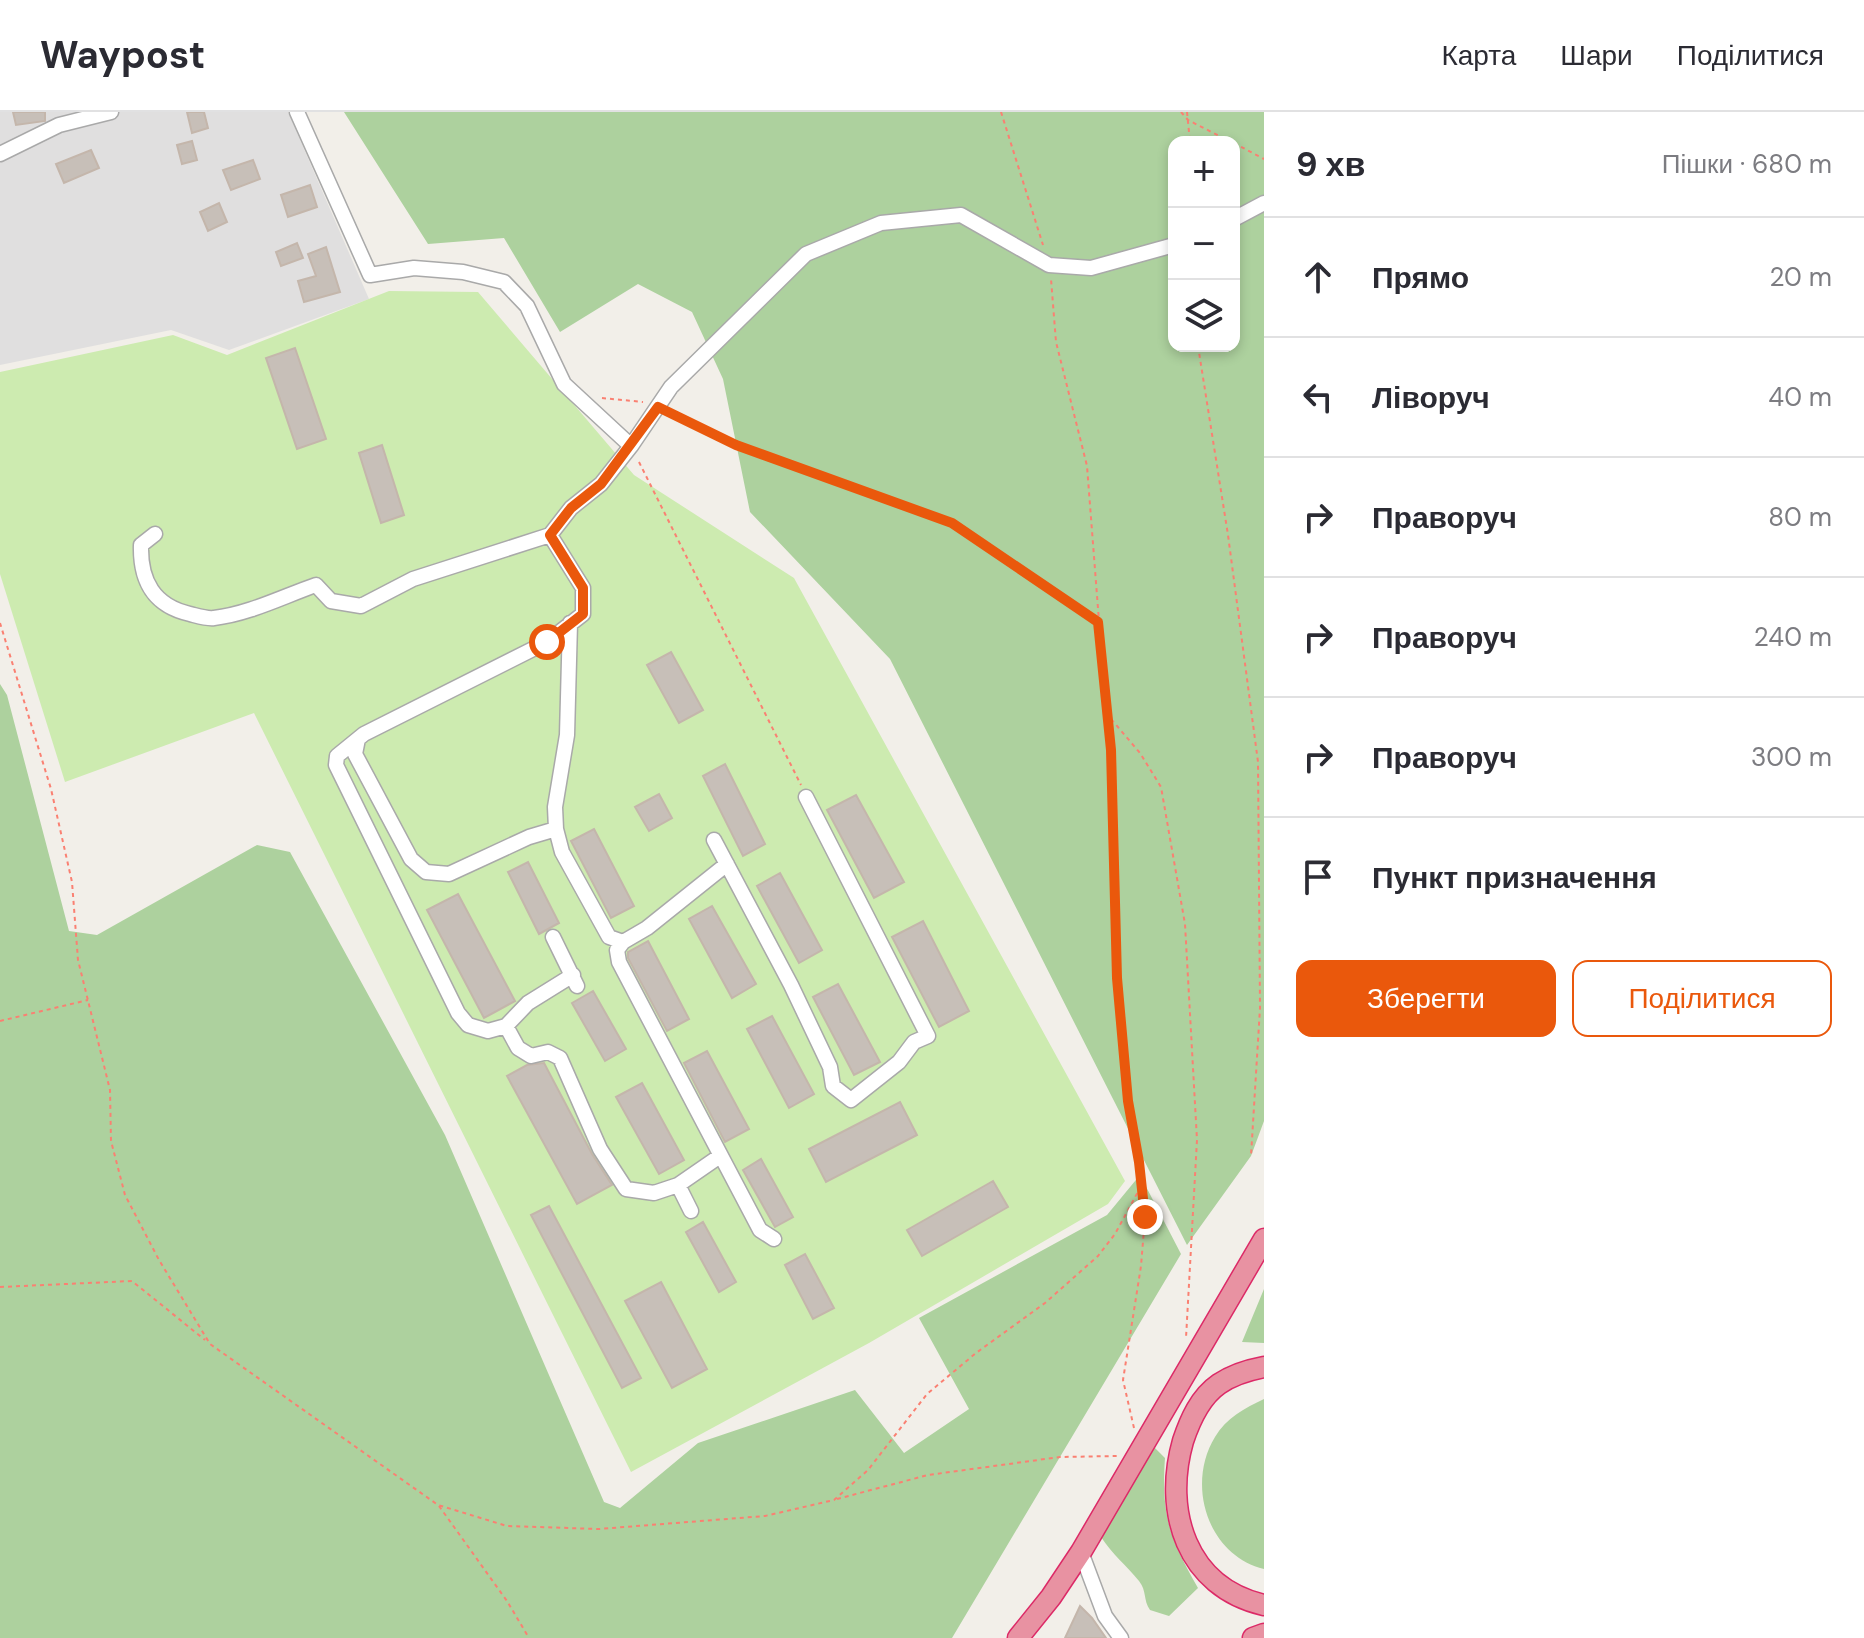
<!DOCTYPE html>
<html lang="uk">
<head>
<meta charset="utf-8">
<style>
	:root { --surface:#fff; --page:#f2f2f3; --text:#2b2b33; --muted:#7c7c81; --line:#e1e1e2; --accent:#ea580c }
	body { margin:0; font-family:"DM Sans",sans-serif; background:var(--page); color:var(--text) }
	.controls { position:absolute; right:24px; top:24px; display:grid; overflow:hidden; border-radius:16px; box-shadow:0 4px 12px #0003 }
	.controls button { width:72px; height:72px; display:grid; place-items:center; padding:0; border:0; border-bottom:2px solid var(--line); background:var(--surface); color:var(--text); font:40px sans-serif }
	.stop { position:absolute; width:24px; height:24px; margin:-18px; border:6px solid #ea580c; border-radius:50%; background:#fff }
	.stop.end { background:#ea580c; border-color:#fff; box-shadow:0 2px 8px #0008 }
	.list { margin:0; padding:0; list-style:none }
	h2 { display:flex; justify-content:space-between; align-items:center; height:104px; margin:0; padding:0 32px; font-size:34px }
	h2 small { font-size:26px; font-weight:400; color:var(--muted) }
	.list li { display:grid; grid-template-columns:52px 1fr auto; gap:24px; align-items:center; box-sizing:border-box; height:120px; padding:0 32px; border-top:2px solid var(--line) }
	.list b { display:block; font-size:30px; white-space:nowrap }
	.list em { font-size:26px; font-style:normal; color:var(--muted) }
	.actions { display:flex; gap:16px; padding:24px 32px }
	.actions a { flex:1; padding:18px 0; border:2px solid var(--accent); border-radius:16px; text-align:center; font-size:28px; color:var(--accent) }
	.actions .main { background:var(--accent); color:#fff }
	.icon { flex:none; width:44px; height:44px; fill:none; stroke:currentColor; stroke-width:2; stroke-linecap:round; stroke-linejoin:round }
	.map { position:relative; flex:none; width:1264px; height:1526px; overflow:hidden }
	header { display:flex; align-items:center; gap:48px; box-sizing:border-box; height:112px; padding:0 40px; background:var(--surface); border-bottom:2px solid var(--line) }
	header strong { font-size:38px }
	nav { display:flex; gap:44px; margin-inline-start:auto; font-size:28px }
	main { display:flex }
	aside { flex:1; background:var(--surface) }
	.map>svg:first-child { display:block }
</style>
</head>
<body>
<header>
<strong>Waypost</strong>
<nav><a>Карта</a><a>Шари</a><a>Поділитися</a></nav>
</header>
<main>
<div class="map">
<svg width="1264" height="1526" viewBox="0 0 1264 1526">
	<rect width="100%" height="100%" fill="#f2efe9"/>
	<path fill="#e0dfdf" d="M0,0H288L369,187L229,238L171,218L0,253Z"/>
	<path fill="#cdebb0" d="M389,179L478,180L634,363L794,466L1125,1069L1108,1092L869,1231L631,1360L254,601L65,670L0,462V260L173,223L227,243Z"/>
	<path fill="#add19e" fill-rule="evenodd" d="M344,0H1264V1009L1251,1044L1187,1133L890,547L750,400L723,267L692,200L638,172L560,220L504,126L428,132ZM1174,30H1234V234H1174Z
		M0,572L7,583L69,819L97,823L257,733L290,740L445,1023L604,1390L620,1396L698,1331L855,1278L904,1341L969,1297L919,1206L1107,1103L1140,1063L1181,1142L952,1526H0Z
		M1264,1177V1231L1242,1230Z
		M1264,1287V1457C1207,1443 1186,1372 1215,1325C1226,1306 1245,1296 1264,1287Z
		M1152,1333L1165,1346C1161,1404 1170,1427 1198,1476L1169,1504L1150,1498C1143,1488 1147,1479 1139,1469C1126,1453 1112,1442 1101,1425Z"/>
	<path fill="#c7bfb8" stroke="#c4b6ab" stroke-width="2" d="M13,0H45V9L16,13Z
		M187,0H204L208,16L192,21Z
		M192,29L197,48L182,52L177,33Z
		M91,38L99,56L64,71L56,52Z
		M253,48L260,67L231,78L223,58Z
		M310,73L317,95L288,105L281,83Z
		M219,91L227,110L208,119L200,100Z
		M297,131L303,146L281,154L276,140Z
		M326,135L340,180L304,190L298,169L316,164L308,142Z
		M295,236L326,327L297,337L266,246Z
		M382,333L404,403L381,411L359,341Z
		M671,540L703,598L679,611L647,553Z
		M725,652L765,732L743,744L703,664Z
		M659,682L672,706L649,719L635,695Z
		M856,683L904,770L874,786L827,698Z
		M594,717L634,794L611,806L571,729Z
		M528,750L559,811L539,822L508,760Z
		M780,761L822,838L799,851L757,774Z
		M458,782L515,889L484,906L427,798Z
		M712,794L756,872L732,886L689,807Z
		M923,809L969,899L939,915L892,825Z
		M648,829L689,907L667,919L628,846V840Z
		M838,872L880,950L854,963L813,885Z
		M593,879L626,937L605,949L572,891Z
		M772,904L814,982L789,996L747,917Z
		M707,939L749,1017L725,1030L684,951Z
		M544,951L592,1042L612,1073L577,1092L507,964L527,953Z
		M642,971L684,1048L659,1062L616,985Z
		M900,990L917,1023L826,1070L809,1037Z
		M761,1047L793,1105L775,1115L743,1058Z
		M993,1069L1008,1095L922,1144L907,1118Z
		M549,1094L641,1266L622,1276L531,1103Z
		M703,1110L736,1170L719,1180L686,1120Z
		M805,1142L834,1196L813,1207L785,1153Z
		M661,1170L707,1257L672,1276L625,1189Z
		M1080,1494L1092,1506L1106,1526H1065Z"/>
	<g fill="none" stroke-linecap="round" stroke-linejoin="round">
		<defs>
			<path id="minor" d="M297,0L370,163L414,156L463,160L504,170L527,194L564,272L631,334
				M0,42L59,13L111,0
				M1234,107L1264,91
				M155,422L141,433C140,469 154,494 190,502C198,504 207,507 214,506C249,502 284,484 316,473L331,489L361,494L413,467L550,423
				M570,511L567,623L555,695L556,717L562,740L609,825L623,830
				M358,627L355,642L411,747L426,760L449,762L529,725L556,717
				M714,728L791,873L830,955L833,974L851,988L899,950L914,930L928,924L806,685
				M727,752L647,816L623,830L617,838L619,850L760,1118L774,1127
				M553,825L577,874
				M573,863L528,891L506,914L488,919L468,913L458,901L336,653L337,644L364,622L547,530L583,502V476L550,423L571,396L601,372L631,334L671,275L806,142L881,111L961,103L1049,153L1091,156L1174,133
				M506,914L518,936L531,944L548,940L560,946L600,1037L626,1077L654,1081L678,1073L720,1044
				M678,1073L691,1099
				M1081,1440L1105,1504L1121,1526"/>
			<path id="highway" d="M1264,1255C1248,1258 1232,1263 1219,1272C1200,1285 1190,1308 1183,1329C1163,1399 1186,1475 1264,1493
				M1018,1526L1051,1485L1081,1440L1264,1127
				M1253,1526L1264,1522"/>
		</defs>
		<use href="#minor" stroke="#a9a9a9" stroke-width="17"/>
		<use href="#highway" stroke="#dc2a67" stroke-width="23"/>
		<path stroke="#fa8072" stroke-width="2" stroke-dasharray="4 4" stroke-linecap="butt" d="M1001,0L1043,133
			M1181,0L1188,8L1231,30
			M1187,0L1190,30
			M1234,31L1264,47
			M1198,234L1228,423L1258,650L1260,896L1251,1044
			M602,286L643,290
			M671,301L736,333L952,411L1097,509
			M639,350L801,673
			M0,511L51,677L72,770L78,848L110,978L111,1029L125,1083L159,1148L210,1232L438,1393L507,1414L599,1417L765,1404L834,1388L868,1358L927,1282L976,1241L1045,1191L1098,1144L1115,1122L1140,1076L1139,1050L1128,989L1117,866L1111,638L1106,600L1087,354L1056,230L1051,167
			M1106,601L1140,641L1161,675L1185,812L1197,1028L1186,1226
			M0,909L88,888
			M0,1175L132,1169L205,1228
			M1134,1316L1123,1268L1141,1154L1145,1105L1141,1077
			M837,1387L928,1363L1060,1345L1118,1344
			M439,1394L507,1489L529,1526"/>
		<use href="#minor" stroke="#fff" stroke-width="14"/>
		<use href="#highway" stroke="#e892a2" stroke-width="20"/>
	</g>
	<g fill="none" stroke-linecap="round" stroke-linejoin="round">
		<path stroke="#ea580c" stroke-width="10" d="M547,530L583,502V476L550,423L571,396L601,372L658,295L736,333L952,411L1098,510L1111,638L1117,866L1128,989L1139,1050L1145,1105"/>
	</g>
</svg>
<div class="controls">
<button>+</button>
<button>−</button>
<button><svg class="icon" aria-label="layers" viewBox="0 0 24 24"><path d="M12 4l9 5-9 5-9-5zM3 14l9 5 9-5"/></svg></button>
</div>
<div class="stop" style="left:547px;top:530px"></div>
<div class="stop end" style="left:1145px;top:1105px"></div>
</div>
<aside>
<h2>9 хв<small>Пішки · 680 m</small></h2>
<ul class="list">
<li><svg class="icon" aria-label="ahead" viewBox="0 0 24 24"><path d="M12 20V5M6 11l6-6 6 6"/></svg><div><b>Прямо</b></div><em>20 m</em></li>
<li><svg class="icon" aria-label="left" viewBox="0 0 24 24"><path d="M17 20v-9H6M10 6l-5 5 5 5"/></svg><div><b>Ліворуч</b></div><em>40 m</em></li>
<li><svg class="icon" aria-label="right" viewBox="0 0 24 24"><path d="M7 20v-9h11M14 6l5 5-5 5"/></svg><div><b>Праворуч</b></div><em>80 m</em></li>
<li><svg class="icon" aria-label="right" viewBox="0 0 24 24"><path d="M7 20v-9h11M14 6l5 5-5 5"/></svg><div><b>Праворуч</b></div><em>240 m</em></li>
<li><svg class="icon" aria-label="right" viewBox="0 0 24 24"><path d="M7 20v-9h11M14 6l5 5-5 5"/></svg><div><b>Праворуч</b></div><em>300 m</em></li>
<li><svg class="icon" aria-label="arrive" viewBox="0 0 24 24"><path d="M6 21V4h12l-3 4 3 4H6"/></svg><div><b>Пункт призначення</b></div></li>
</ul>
<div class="actions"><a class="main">Зберегти</a><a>Поділитися</a></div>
</aside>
</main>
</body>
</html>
